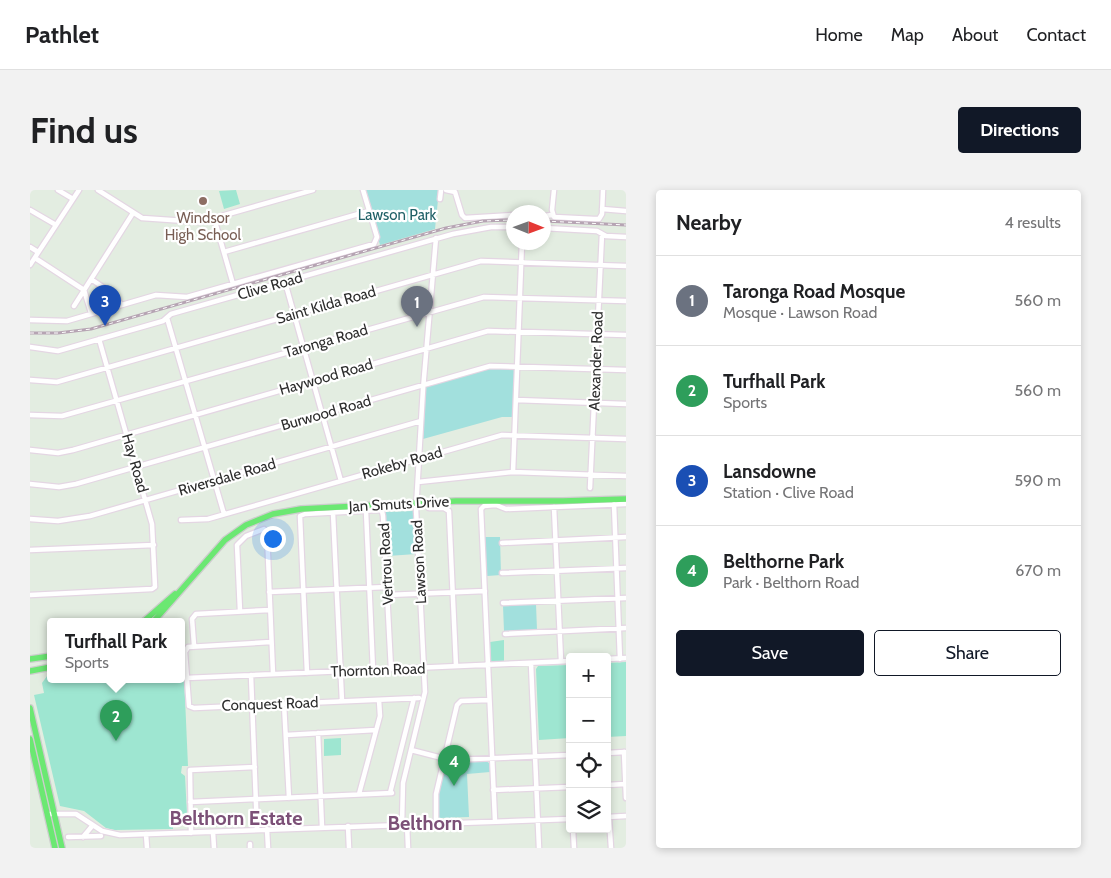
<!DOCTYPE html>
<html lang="en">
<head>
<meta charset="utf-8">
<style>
	:root { --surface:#fff; --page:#f2f2f2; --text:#202124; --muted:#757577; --line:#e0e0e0; --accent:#111827 }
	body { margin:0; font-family:Cabin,sans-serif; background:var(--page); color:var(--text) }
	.controls { position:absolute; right:15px; bottom:15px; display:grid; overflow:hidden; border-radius:5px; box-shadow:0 2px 8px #0003 }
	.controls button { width:45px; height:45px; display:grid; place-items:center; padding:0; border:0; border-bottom:1px solid var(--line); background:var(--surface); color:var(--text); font:25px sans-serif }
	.compass { position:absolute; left:476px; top:15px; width:45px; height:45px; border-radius:50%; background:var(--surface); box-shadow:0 2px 8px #0003; rotate:91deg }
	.you { position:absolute; left:242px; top:348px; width:18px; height:18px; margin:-12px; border:4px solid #fff; border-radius:50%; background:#1a73e8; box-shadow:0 0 0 8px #1a73e833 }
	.badge { display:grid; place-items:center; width:32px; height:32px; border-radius:50%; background:var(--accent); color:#fff; font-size:16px; font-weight:700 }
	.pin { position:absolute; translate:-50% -41px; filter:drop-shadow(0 1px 2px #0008) }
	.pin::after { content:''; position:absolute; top:26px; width:18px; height:15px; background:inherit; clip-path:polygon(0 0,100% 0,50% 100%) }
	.popup { position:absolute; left:17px; top:428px; width:138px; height:65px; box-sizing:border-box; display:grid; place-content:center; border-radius:5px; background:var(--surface); filter:drop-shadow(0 1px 4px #0005); font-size:16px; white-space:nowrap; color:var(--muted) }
	.popup b { font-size:19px; color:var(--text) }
	.popup::after { content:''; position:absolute; left:50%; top:100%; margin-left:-10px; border:10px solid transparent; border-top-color:var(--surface) }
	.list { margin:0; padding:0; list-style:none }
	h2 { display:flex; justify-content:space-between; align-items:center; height:65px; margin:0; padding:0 20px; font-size:21px }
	h2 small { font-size:16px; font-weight:400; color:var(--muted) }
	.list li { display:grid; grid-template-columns:32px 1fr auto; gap:15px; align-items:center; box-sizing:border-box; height:90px; padding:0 20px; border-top:1px solid var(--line) }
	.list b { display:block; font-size:19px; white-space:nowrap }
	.list p { margin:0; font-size:16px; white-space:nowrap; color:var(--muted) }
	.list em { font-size:16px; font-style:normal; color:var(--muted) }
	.actions { display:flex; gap:10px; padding:15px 20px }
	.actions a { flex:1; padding:11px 0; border:1px solid var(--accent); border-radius:5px; text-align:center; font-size:18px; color:var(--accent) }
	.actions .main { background:var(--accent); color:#fff }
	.icon { flex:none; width:28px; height:28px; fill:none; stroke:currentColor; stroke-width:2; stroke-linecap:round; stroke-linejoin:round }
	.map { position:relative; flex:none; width:596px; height:658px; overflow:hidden; border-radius:5px }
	header { display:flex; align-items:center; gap:30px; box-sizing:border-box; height:70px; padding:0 25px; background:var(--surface); border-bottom:1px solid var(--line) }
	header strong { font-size:24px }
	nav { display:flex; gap:28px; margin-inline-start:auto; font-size:18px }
	.intro { display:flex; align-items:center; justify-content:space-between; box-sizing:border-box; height:120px; padding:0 30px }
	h1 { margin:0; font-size:35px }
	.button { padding:12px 22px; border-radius:5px; background:var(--accent); color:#fff; font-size:18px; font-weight:700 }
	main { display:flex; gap:30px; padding:0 30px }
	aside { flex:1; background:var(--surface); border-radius:5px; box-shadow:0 2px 8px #0003 }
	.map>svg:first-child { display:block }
</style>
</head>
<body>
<header>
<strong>Pathlet</strong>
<nav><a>Home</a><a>Map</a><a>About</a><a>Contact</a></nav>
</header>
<div class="intro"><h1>Find us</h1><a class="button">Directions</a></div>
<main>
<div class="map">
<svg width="596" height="658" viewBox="0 0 596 658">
	<rect width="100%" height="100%" fill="#e3ede1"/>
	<path fill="#a2e0dd" d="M335,0H409L405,39L350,55Z
		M461,177L485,178L484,227H472L393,249L396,196Z
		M383,321L386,364L358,366L355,322Z
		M455,347H470L471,385L457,386Z
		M506,414L507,440L474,441L473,416Z
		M456,571L459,573L460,582L437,584L439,627L409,628L408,604L416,575L418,573Z"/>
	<path fill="#9ee6d1" d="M206,0L210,14L194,19L189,1Z
		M474,450V472H461L460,452Z
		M151,463H153L158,576H152L151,583L155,586L157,624H143V639L85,640L76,638L54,621L30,616L4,505L14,503L12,493L20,482L21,490H151Z
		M596,472V546L577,547V473Z
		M540,475V548L509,550L506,479L508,476Z
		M311,548V565L294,566V549Z"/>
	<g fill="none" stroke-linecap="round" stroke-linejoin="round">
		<defs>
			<path id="minor" d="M28,0L43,9
				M68,0L112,28L170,32L283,0
				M416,0L425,2L432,25L435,28L483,25
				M524,0L522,20L524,27L564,29H569L572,24L573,0
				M410,9L411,0
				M572,19L596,21
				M0,20L26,35
				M514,26L522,25
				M184,28L203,94
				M514,38L567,41L576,46L596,47
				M0,57L8,62
				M194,62L339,21
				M5,68L54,100L61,123
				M0,75L49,0
				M61,89L86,106L91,115
				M255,92L311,291
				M44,116L103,23
				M137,128L194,324
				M0,130L37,131L126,105L157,107L344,54L347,47L333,0
				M0,157L28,161L133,131L141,124L423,44L461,37H483
				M0,190L27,192L451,71L596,76
				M486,210L596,214
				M0,225L32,226L454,107L596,111
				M0,260L28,263L43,260L458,141L596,145
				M483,282L492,52
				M388,292L483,282L596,286
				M0,294L29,297L46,294L460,176L596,180
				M560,298L572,44
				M584,314L590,469
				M524,317L531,471
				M399,318H414L419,321L426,476
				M336,321L343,480
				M303,323L312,511
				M0,329L28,331L60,326L391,231
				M151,330L178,329L472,245L596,249
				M472,353L596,347
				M0,360L124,355
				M472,383L596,378
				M239,402L357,397
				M0,405L122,399L125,397L122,334L69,149
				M357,405L455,401
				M473,413L596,408
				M210,421L207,355L216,346L234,339L237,343L243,484
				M475,444L596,438
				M241,452L158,457L155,462L159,516L164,518L389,508
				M164,455L162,429L166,424L240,420
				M577,469L596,468
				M501,473L509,658
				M277,483L270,326L275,324L349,320L352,321L353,326L361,479
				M221,485L227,640
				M156,488L540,471
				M254,514L259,608
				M288,543L292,637
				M256,545L346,540
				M381,560L420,570L540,565
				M594,562L596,608
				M577,563L595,562
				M577,595L596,594
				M463,600L540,597
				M360,603L384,508
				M329,604L350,526L349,510
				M160,612L362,603
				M17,624H46L72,641L90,645L540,629
				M577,627L596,626
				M579,627L581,658
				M465,631L451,319L454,316L466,315L476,319L596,314
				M406,633V604L427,515L431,511L459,510
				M372,634L373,593L395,502L386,319L393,199L406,48
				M377,634L378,658
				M318,636L319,658
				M237,639L238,658
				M543,639L544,658
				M183,642L184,658
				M161,643L160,580L225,577
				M116,644L117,658
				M38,647L71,646
				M53,647L63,635
				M220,654V658"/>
			<path id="major" d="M113,432L145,404
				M123,432L195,350L216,335L243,324L271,319L426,311H533L596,309
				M0,469L21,466
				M0,481L21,477
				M0,518L32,658
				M0,549L25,658"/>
		</defs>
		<use href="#minor" stroke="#e4d6e3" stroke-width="7"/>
		<use href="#major" stroke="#cdcdcd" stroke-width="8"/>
		<use href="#minor" stroke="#fff" stroke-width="4.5"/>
		<use href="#major" stroke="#6be872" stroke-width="5.5"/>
		<defs>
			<path id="rail" d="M514,31L596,35
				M0,143H28L61,139L416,38L453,31L483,30"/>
		</defs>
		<use href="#rail" stroke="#b6a4b3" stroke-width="3"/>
		<use href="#rail" stroke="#fff" stroke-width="1" stroke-dasharray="4" stroke-linecap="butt"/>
	</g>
	<circle fill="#8d6e63" stroke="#fff" stroke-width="2" cx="173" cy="11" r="5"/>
	<g text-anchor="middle" stroke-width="4.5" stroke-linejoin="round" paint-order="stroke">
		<g font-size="15" fill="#206167" stroke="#fff">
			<text x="367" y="30">Lawson Park</text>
		</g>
		<g font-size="15" fill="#785e54" stroke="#fff">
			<text x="173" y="33">Windsor<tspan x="173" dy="17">High School</tspan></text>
		</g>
		<g font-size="15" fill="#2d2d2d" stroke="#fff">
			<text transform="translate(240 96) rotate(-16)" y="5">Clive Road</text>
			<text transform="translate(296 115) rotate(-16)" y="5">Saint Kilda Road</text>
			<text transform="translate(296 151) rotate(-16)" y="5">Taronga Road</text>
			<text transform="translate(566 171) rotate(-88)" y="5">Alexander Road</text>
			<text transform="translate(296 187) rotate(-16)" y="5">Haywood Road</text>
			<text transform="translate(296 223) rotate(-16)" y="5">Burwood Road</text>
			<text transform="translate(105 273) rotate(74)" y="5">Hay Road</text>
			<text transform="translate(372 273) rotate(-16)" y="5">Rokeby Road</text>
			<text transform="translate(197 287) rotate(-16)" y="5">Riversdale Road</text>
			<text transform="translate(369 314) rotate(-3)" y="5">Jan Smuts Drive</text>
			<text transform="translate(389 372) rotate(-93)" y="5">Lawson Road</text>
			<text transform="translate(356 374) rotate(-93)" y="5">Vertrou Road</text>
			<text transform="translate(348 480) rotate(-2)" y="5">Thornton Road</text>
			<text transform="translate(240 514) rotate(-2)" y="5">Conquest Road</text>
		</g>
		<g font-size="20" font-weight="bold" fill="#7c5077" stroke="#fff">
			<text x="206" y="635">Belthorn Estate</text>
			<text x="395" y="640">Belthorn</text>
		</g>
	</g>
</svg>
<div class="controls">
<button>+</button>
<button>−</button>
<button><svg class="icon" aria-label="locate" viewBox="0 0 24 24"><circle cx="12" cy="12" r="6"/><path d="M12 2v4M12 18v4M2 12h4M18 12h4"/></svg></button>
<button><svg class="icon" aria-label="layers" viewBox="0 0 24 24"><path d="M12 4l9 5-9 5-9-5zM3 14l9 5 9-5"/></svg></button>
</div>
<svg class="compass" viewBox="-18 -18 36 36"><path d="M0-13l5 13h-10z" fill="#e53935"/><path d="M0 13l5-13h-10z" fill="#757577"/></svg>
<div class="you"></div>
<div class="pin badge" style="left:387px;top:137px;background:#6b7280">1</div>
<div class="pin badge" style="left:86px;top:551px;background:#2e9e5b">2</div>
<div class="popup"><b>Turfhall Park</b>Sports</div>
<div class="pin badge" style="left:75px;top:136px;background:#1a4fb4">3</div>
<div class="pin badge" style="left:424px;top:596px;background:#2e9e5b">4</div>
</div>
<aside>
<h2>Nearby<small>4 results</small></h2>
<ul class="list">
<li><span class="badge" style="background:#6b7280">1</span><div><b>Taronga Road Mosque</b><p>Mosque · Lawson Road</p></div><em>560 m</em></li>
<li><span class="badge" style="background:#2e9e5b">2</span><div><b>Turfhall Park</b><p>Sports</p></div><em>560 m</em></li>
<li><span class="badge" style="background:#1a4fb4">3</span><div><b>Lansdowne</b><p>Station · Clive Road</p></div><em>590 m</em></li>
<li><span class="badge" style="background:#2e9e5b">4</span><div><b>Belthorne Park</b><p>Park · Belthorn Road</p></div><em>670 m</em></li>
</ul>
<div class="actions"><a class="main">Save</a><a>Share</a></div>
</aside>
</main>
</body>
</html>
